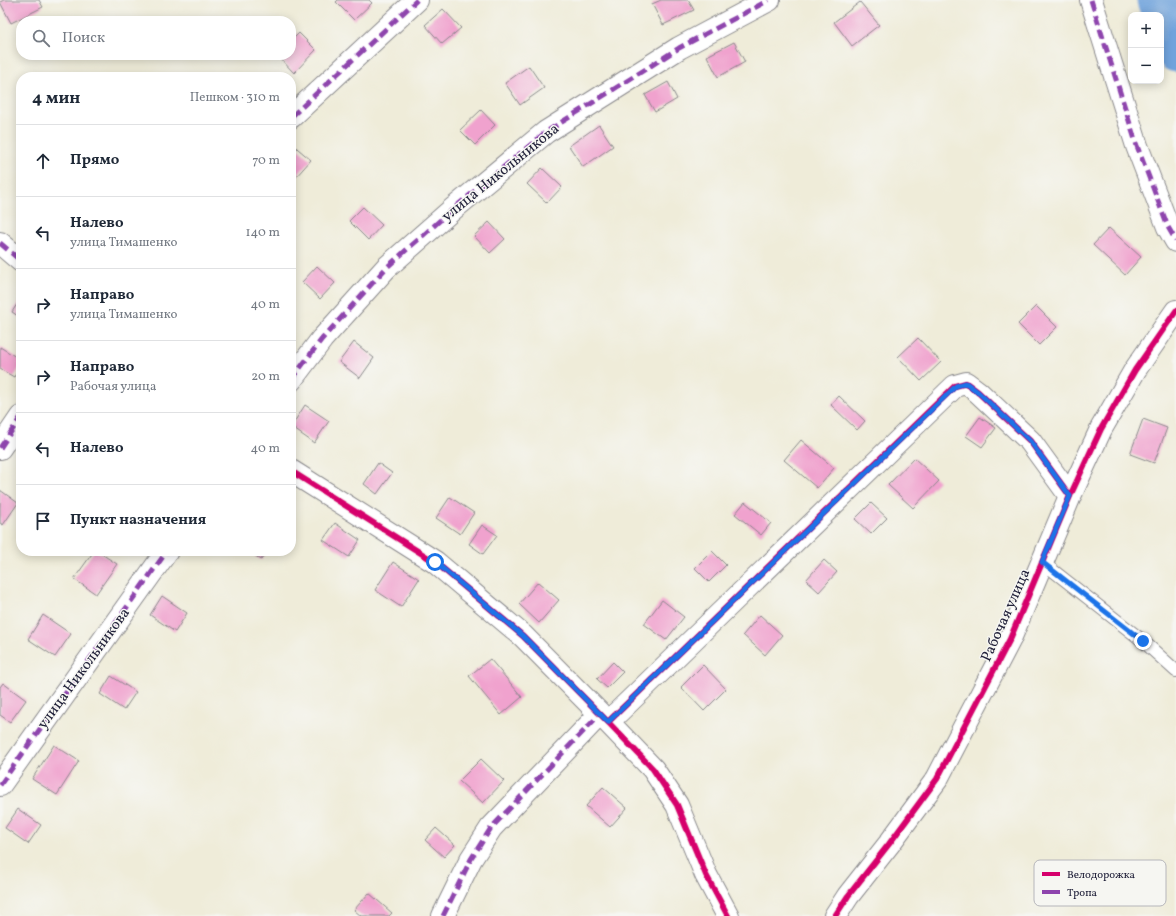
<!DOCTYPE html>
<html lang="ru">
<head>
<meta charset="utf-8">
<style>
	:root { --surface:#fff; --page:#f6f6f7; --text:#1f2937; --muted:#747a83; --line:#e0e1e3 }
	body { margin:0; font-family:Vollkorn,serif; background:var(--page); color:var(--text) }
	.controls { position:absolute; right:12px; top:12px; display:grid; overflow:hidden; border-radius:8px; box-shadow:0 2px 10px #0003 }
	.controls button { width:36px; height:36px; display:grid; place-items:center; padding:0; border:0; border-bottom:1px solid var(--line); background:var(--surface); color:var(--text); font:20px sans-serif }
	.stop { position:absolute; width:12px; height:12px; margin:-9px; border:3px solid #1a73e8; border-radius:50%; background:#fff }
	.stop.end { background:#1a73e8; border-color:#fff; box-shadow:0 1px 4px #0008 }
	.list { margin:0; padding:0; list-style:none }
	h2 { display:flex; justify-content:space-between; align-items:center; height:52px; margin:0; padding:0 16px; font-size:17px }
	h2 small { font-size:13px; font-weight:400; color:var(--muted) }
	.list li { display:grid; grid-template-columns:26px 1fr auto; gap:12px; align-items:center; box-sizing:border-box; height:72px; padding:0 16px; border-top:1px solid var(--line) }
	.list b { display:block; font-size:15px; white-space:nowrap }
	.list p { margin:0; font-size:13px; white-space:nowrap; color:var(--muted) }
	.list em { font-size:13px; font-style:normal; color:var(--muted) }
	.icon { flex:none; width:22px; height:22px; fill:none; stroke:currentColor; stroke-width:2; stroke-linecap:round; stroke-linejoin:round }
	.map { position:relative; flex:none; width:1176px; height:916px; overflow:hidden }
	.search { position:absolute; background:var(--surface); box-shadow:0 2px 10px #0003; left:16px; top:16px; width:280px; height:44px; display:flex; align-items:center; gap:10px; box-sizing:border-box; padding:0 14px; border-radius:16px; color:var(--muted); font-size:15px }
	.panel { position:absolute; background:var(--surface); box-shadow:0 2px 10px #0003; left:16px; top:72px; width:280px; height:484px; border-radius:16px }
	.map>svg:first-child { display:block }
</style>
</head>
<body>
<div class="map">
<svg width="1176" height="916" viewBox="0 0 1176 916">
	<rect width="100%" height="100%" fill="#f6f6f2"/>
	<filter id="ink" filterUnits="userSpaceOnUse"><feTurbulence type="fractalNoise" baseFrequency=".025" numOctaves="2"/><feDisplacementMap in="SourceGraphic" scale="8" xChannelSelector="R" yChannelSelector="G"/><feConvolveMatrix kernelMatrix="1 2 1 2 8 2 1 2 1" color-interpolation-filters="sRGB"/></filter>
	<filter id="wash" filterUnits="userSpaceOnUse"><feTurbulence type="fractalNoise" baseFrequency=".012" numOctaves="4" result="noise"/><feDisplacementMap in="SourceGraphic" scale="16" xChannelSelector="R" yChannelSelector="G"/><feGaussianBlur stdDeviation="0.9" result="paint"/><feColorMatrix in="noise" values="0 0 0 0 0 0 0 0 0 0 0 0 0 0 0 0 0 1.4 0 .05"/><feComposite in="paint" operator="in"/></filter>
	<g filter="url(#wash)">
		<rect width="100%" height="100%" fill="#efecd9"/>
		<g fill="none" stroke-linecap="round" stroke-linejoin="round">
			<path stroke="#70a3dc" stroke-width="41" d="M1157,0L1176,52"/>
		</g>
		<g id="blocks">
			<path fill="#f0a2ce" d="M4,0H39L43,7L11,23L0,2Z
				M338,0H369L372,3L354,20L336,2Z
				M661,0H688L694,10L663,25L652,4Z
				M860,2L879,25L852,46L834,22Z
				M443,9L461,28L442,44L425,25Z
				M299,33L316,50L294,73L277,55H291V41Z
				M734,42L745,62L718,77L707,56Z
				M529,66L544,88L520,105L505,83Z
				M668,82L677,99L655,112L645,95Z
				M481,110L495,125L475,145L460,130Z
				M599,125L613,146L583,167L569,146Z
				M291,143L311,160L295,178L291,175Z
				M542,168L562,187L547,203L527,184Z
				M363,207L382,225L368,240L349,221Z
				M489,222L505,239L490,253L474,236Z
				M1109,228L1141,257L1125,275L1093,245Z
				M317,266L335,283L320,299L302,282Z
				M21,298V318L12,312Z
				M1036,306L1057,327L1039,345L1018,324Z
				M918,338L941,362L921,381L898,357Z
				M354,342L374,358L360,378L339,362Z
				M0,347L21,360V366L14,377L0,369Z
				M839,396L865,421L857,430L831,405Z
				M305,405L329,421L314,443L291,427Z
				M980,417L996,428L982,447L966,436Z
				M1143,419L1167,428L1154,463L1130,454Z
				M801,440L834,468L817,488L784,460Z
				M914,458L939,481L913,508L888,485Z
				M378,463L392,473L377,494L364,484Z
				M0,490L18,503L3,525L0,523Z
				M450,497L474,513L460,534L436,518Z
				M745,502L771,523L761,535L735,514Z
				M871,503L887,518L871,534L855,519Z
				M335,523L360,540L349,557L323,540Z
				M482,525L497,535L483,554L469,544Z
				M94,551H97L117,564L96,594L74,579Z
				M249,551H267L261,560Z
				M712,551L726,565L709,582L695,568Z
				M824,560L837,572L819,592L806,580Z
				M393,562L419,579L401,607L375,590Z
				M538,582L559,600L539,623L519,604Z
				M162,596L187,613L175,632L150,615Z
				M662,600L684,617L666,640L644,624Z
				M43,615L71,634L55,657L28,639Z
				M760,615L782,635L765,655L743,635Z
				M490,659L522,697L501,715L469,676Z
				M613,662L623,672L607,688L597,679Z
				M703,665L726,689L704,711L681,687Z
				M111,676L136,692L124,710L100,694Z
				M3,683L26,700L10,722L0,715V687Z
				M54,745L79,761L57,795L32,779Z
				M481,759L504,781L483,803L459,781Z
				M603,787L627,808L610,827L586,806Z
				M18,809L41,825L28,844L5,828Z
				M436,828L455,845L444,857L425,840Z
				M369,893L392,913L389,916H361L354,910Z"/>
		</g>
	</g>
	<g filter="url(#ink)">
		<use href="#blocks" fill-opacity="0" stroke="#88878a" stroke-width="1"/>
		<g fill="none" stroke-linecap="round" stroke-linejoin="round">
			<defs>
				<path id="service" d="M1042,562L1143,641L1176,671"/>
				<path id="minor" d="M1091,0L1137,146L1168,227L1176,241
					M291,117L417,0
					M0,243L21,261
					M291,380L322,339L386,268L453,209L546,132L679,48L769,0
					M0,448L21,417
					M291,471L435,562L523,636L608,722L653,769L677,805L706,875L728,916
					M608,722L955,386L966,383L978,392L1030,441L1070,496
					M0,785L167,551
					M443,916L471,859L491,828L600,714
					M835,916L848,896L889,844L937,779L1010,639L1070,496L1101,429L1135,370L1176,311"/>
			</defs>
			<use href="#service" stroke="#88878a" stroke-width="14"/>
			<use href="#minor" stroke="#88878a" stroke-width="24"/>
			<use href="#service" stroke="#fff" stroke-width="12"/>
			<use href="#minor" stroke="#fff" stroke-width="22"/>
			<path stroke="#8e44ad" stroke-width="5" stroke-dasharray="10 5" stroke-linecap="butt" d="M1091,0L1137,146L1168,227L1176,241
				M291,117L417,0
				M0,243L21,261
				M291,380L322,339L386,268L453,209L546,132L679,48L769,0
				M0,448L21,417
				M0,785L167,551
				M443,916L471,859L491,828L600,714"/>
			<defs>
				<path id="cycleway" d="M291,471L435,562L523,636L608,722L653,769L677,805L706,875L728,916
					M608,722L955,386L966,383L978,392L1030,441L1070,496
					M835,916L848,896L889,844L937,779L1010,639L1070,496L1101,429L1135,370L1176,311"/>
			</defs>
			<use href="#cycleway" stroke="#f6f6f2" stroke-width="8"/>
			<use href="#cycleway" stroke="#d6006c" stroke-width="6"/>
		</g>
	</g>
	<g fill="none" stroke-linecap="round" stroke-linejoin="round" filter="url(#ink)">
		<path stroke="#1a73e8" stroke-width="5" d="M435,562L523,636L608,722L956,386L966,383L978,392L1030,441L1070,496L1042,562L1143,641"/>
	</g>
	<g text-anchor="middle" stroke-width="3" stroke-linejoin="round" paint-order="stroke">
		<g font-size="15" fill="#22223b" stroke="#f6f6f2">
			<text transform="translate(500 172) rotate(-39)" y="5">улица Никольникова</text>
			<text transform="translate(1005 615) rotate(-66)" y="5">Рабочая улица</text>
			<text transform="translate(83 668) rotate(-54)" y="5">улица Никольникова</text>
		</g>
	</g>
	<rect x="1034" y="860" width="132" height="46" rx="6" fill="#f6f6f2" stroke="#b6b6bb" stroke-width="1"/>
	<rect x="1042" y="872" width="18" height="4" fill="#d6006c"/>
	<rect x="1042" y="890" width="18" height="4" fill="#8e44ad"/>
	<g font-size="11" fill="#22223b">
		<text x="1067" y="878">Велодорожка</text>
		<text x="1067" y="896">Тропа</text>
	</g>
</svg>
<div class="controls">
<button>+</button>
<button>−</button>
</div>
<div class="stop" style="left:435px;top:562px"></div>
<div class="stop end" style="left:1143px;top:641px"></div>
<div class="search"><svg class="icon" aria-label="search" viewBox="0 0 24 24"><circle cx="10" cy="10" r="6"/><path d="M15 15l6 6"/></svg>Поиск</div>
<section class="panel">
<h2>4 мин<small>Пешком · 310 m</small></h2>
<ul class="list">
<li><svg class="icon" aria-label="ahead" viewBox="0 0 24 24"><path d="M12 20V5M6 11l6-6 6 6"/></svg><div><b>Прямо</b></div><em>70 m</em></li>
<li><svg class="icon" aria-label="left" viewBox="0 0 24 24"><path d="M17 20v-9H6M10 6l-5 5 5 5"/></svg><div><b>Налево</b><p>улица Тимашенко</p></div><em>140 m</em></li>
<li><svg class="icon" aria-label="right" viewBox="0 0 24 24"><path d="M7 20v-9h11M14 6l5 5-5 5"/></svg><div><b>Направо</b><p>улица Тимашенко</p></div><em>40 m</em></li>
<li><svg class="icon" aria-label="right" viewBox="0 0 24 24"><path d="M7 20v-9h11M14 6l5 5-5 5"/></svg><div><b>Направо</b><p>Рабочая улица</p></div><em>20 m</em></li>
<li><svg class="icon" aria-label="left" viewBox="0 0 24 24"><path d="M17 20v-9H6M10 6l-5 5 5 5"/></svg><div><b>Налево</b></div><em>40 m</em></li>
<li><svg class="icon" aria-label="arrive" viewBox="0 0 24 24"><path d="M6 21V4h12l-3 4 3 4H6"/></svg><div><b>Пункт назначения</b></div></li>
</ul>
</section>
</div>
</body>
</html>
